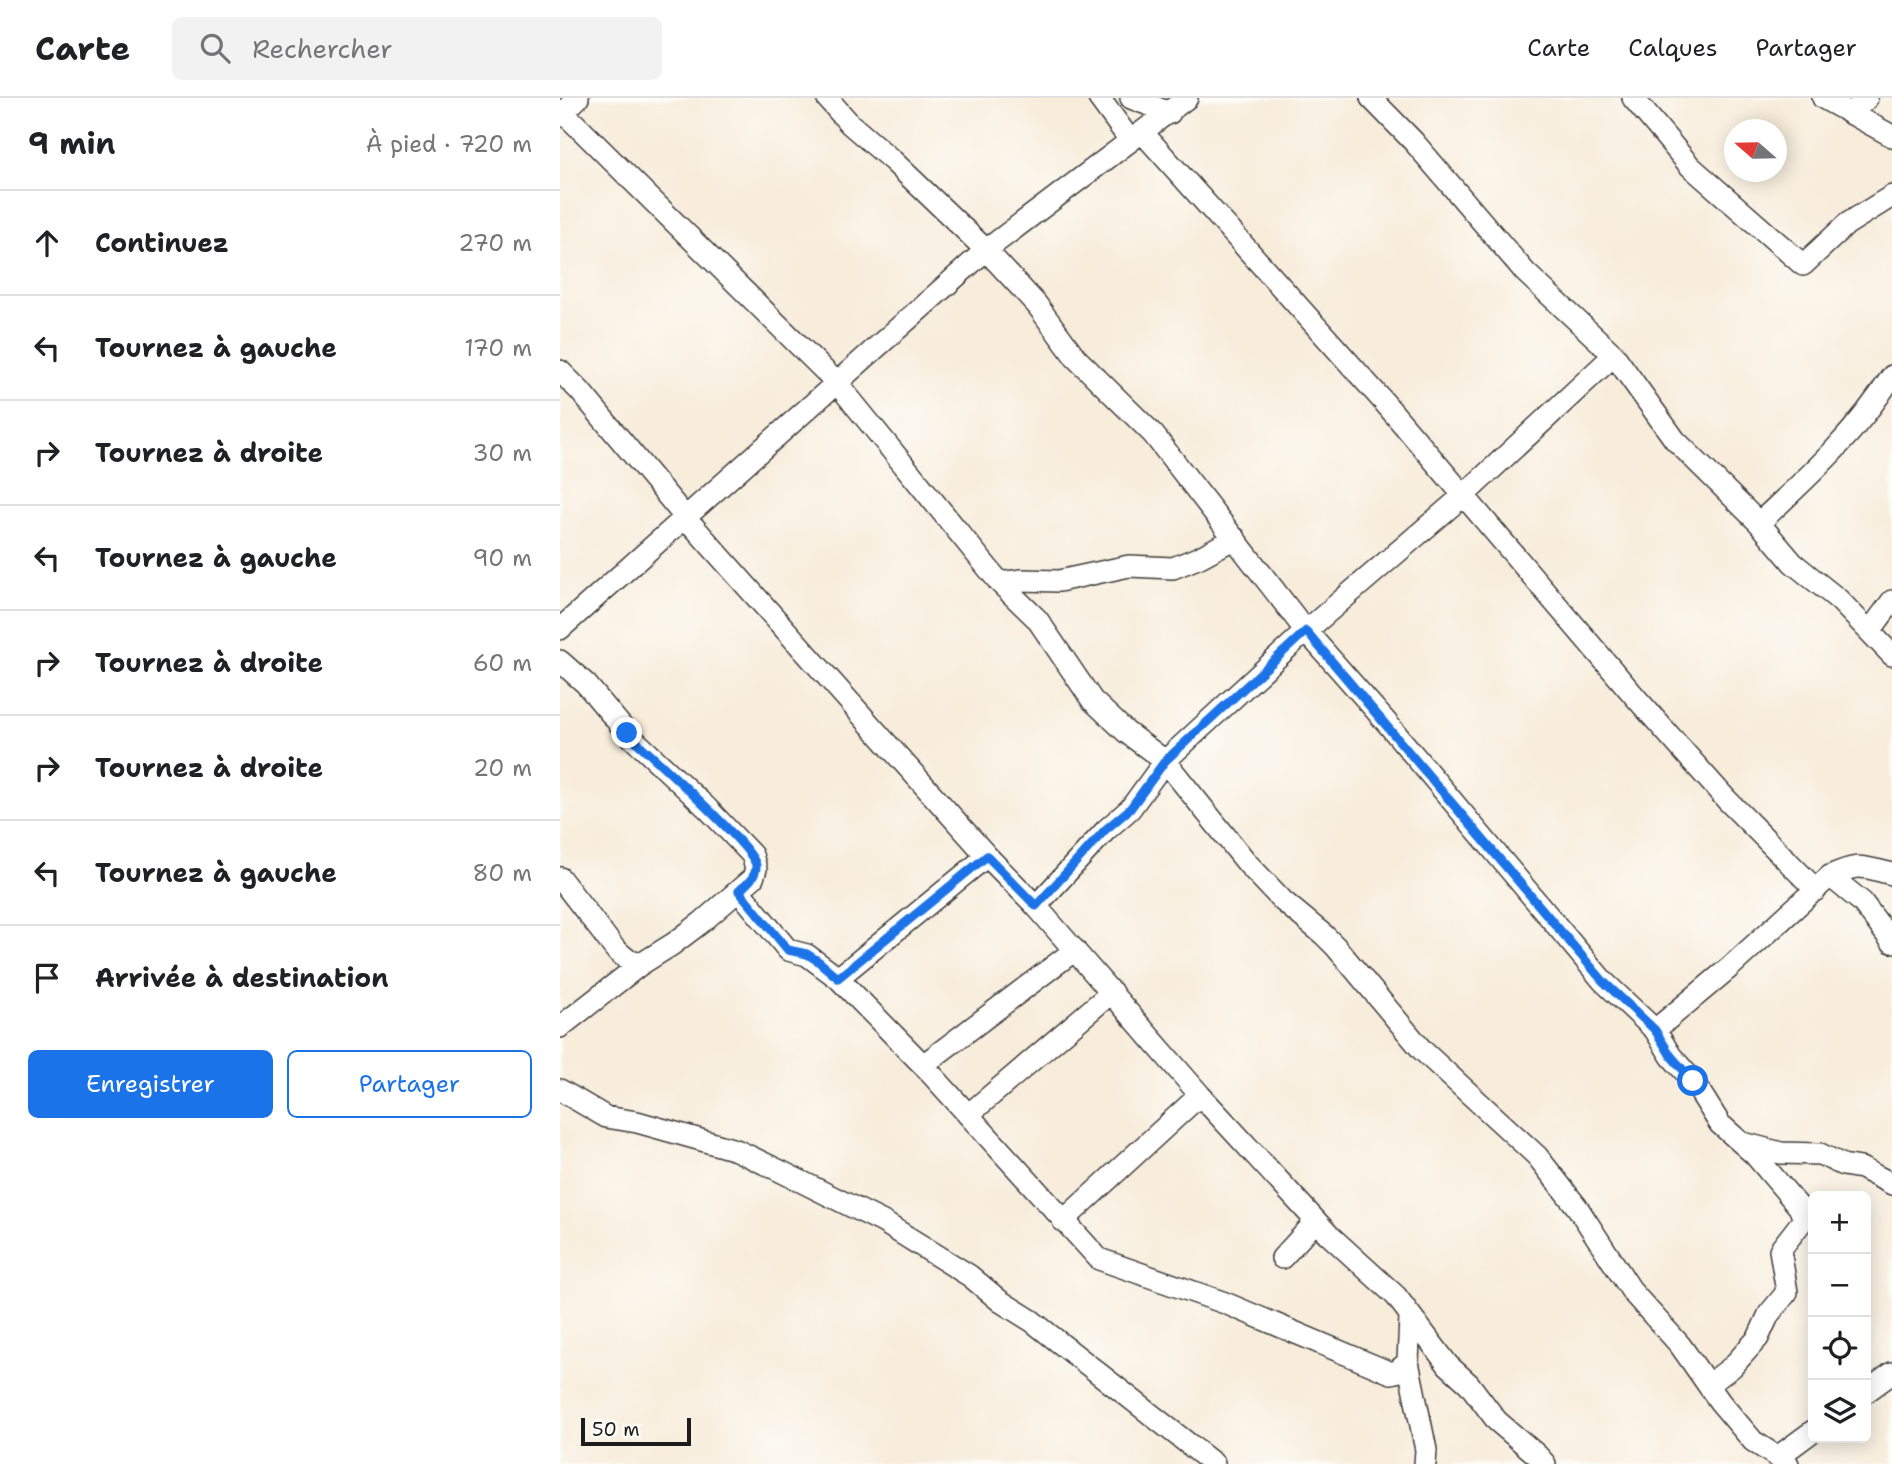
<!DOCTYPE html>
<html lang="fr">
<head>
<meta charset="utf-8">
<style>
	:root { --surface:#fff; --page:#f2f2f2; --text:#202124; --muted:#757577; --line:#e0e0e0; --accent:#1a73e8 }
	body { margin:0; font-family:"Shantell Sans",sans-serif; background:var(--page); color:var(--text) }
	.controls { position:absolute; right:21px; bottom:21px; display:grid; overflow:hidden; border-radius:10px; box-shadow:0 4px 18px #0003 }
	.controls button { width:63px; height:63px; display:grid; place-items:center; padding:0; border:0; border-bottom:2px solid var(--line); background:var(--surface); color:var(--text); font:35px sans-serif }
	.compass { position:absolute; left:1164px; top:21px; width:63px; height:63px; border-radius:50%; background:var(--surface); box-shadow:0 4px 18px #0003; rotate:290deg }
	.scale { position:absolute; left:21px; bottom:18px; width:110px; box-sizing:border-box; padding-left:7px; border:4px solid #1c1c1c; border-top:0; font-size:19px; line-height:24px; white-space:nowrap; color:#1c1c1c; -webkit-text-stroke:5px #fdfcf7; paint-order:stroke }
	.stop { position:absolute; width:21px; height:21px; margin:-16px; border:5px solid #1a73e8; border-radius:50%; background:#fff }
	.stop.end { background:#1a73e8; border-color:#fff; box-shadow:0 2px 7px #0008 }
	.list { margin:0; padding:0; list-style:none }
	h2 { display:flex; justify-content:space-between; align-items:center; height:91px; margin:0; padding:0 28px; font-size:30px }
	h2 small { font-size:23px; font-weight:400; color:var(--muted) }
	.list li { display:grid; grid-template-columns:46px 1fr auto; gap:21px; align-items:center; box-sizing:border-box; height:105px; padding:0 28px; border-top:2px solid var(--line) }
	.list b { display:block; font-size:26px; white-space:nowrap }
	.list em { font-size:23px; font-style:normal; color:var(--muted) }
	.actions { display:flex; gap:14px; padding:21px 28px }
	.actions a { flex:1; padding:16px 0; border:2px solid var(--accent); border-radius:10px; text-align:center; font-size:24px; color:var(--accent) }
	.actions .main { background:var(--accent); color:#fff }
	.icon { flex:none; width:38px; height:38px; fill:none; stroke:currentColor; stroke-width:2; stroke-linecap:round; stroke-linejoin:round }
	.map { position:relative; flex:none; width:1332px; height:1366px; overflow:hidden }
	header { display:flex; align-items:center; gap:42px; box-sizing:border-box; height:98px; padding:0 35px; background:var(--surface); border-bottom:2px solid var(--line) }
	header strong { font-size:33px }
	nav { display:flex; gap:38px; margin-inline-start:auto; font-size:24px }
	.search { width:490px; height:63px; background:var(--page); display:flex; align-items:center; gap:18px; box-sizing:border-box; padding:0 24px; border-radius:10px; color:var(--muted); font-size:26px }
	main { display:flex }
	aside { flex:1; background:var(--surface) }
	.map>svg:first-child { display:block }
</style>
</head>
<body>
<header>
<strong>Carte</strong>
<div class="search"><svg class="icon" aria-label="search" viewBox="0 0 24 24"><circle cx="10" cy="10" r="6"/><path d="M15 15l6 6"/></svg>Rechercher</div>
<nav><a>Carte</a><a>Calques</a><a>Partager</a></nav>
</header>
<main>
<aside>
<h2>9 min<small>À pied · 720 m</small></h2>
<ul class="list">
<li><svg class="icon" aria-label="ahead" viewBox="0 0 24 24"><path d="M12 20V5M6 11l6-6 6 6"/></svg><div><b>Continuez</b></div><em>270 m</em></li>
<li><svg class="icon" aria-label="left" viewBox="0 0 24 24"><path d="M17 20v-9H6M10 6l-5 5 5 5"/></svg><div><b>Tournez à gauche</b></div><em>170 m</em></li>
<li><svg class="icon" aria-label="right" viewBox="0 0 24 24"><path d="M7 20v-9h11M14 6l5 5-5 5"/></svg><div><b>Tournez à droite</b></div><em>30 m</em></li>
<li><svg class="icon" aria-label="left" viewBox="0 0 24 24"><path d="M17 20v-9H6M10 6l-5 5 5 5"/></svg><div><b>Tournez à gauche</b></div><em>90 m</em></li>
<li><svg class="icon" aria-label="right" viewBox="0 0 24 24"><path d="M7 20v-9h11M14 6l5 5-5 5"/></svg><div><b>Tournez à droite</b></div><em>60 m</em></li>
<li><svg class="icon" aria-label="right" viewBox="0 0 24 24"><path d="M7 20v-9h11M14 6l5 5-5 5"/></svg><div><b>Tournez à droite</b></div><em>20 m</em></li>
<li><svg class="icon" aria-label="left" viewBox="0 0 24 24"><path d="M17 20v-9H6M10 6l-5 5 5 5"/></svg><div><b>Tournez à gauche</b></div><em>80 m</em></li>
<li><svg class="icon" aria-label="arrive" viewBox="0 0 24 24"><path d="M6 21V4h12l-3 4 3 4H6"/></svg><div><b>Arrivée à destination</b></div></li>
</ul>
<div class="actions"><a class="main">Enregistrer</a><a>Partager</a></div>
</aside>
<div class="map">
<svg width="1332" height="1366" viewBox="0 0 1332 1366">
	<rect width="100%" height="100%" fill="#fdfcf7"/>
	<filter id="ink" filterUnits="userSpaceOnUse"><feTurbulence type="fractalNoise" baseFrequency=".0143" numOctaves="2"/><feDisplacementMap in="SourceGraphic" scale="14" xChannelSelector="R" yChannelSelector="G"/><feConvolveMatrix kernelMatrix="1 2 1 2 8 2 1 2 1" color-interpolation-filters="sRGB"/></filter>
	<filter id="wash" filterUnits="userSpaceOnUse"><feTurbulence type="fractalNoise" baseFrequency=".00686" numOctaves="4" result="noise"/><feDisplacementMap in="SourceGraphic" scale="28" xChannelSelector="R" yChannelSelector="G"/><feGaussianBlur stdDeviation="1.57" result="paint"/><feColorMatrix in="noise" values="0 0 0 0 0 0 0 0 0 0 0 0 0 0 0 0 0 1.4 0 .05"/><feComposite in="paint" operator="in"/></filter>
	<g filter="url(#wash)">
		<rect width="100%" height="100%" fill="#f8ecda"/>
	</g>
	<g filter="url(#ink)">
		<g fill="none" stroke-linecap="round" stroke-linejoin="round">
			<defs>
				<path id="minor" d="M267,0L290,26L333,63L426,152L477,207L516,260L593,336L746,533L827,625L1043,883L1095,932L1111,958L1133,983L1160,1026L1195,1057L1239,1109L1244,1121L1220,1152L1227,1194L1209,1216L1198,1240L1172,1269L1148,1287
					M539,0L570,42
					M571,0L610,15
					M811,0L854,44L966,175L1054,257L1115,342L1199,425L1233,465L1279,502L1332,557
					M1073,0L1130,68L1243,167L1287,126L1332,98
					M1263,0L1332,38
					M3,14L277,285L440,485L477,521L532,602L566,634L605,663L688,766L723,803L764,837L776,849L862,952L977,1058L1017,1109L1073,1195L1120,1247L1160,1304L1193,1343L1228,1366
					M1291,16L1307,0
					M0,17L18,0
					M583,35L824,304L1077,601L1166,701L1256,792
					M0,273L20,293L125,419L427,758L476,808L640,997L768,1136L836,1198L888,1267L909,1286L937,1323L977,1357L985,1366
					M1199,425C1250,377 1294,338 1332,278
					M440,485L462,482L499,483L569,468L613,470L640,459L675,440
					M0,531L426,152L627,0
					M1310,533L1332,503
					M0,563L26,586L67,635L147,710L192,757L196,771L193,780L142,824L113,846L81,866L0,929
					M1270,778L1302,804L1332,844
					M0,780L55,851L68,862L81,866
					M179,793L228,852L247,857L278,880L363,967L539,1161L665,1205L831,1275L836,1274L848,1264
					M476,808L546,732L570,711L605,663L746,533L904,397L1054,257
					M278,880L427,758
					M1095,932L1169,870L1270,778C1300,764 1302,769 1332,776
					M363,967L515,852
					M0,992L46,1019L77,1024L141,1042L176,1052L218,1072L323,1124L410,1178L440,1203L472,1223L654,1366
					M408,1017L552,894
					M1183,1045L1221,1055L1260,1056L1283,1067L1301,1070L1332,1086
					M503,1123L640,997
					M722,1160L756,1123
					M850,1219L848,1264L866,1352L865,1366
					M1306,1294L1332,1275
					M1219,1358L1253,1333"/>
			</defs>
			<use href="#minor" stroke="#3d3b38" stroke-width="24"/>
			<use href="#minor" stroke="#fff" stroke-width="21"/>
		</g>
	</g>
	<g fill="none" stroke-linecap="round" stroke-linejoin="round" filter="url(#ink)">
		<path stroke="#1a73e8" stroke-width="9" d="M67,635C88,655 192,747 196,767C197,779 186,786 179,793L228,852L247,856L258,863L278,880L427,758L476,808L545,732L570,711L605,663L746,533L1043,883L1095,932L1111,958L1133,983"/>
	</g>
</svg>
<div class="controls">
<button>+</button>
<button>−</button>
<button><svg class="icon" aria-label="locate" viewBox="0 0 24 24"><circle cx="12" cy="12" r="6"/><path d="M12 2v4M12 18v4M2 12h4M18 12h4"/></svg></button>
<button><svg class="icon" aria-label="layers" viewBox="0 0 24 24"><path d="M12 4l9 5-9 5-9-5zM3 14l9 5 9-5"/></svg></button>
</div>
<svg class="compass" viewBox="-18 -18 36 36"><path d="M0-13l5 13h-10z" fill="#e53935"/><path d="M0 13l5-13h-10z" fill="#757577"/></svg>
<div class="scale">50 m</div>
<div class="stop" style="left:1133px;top:983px"></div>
<div class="stop end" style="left:67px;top:635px"></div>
</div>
</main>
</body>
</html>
